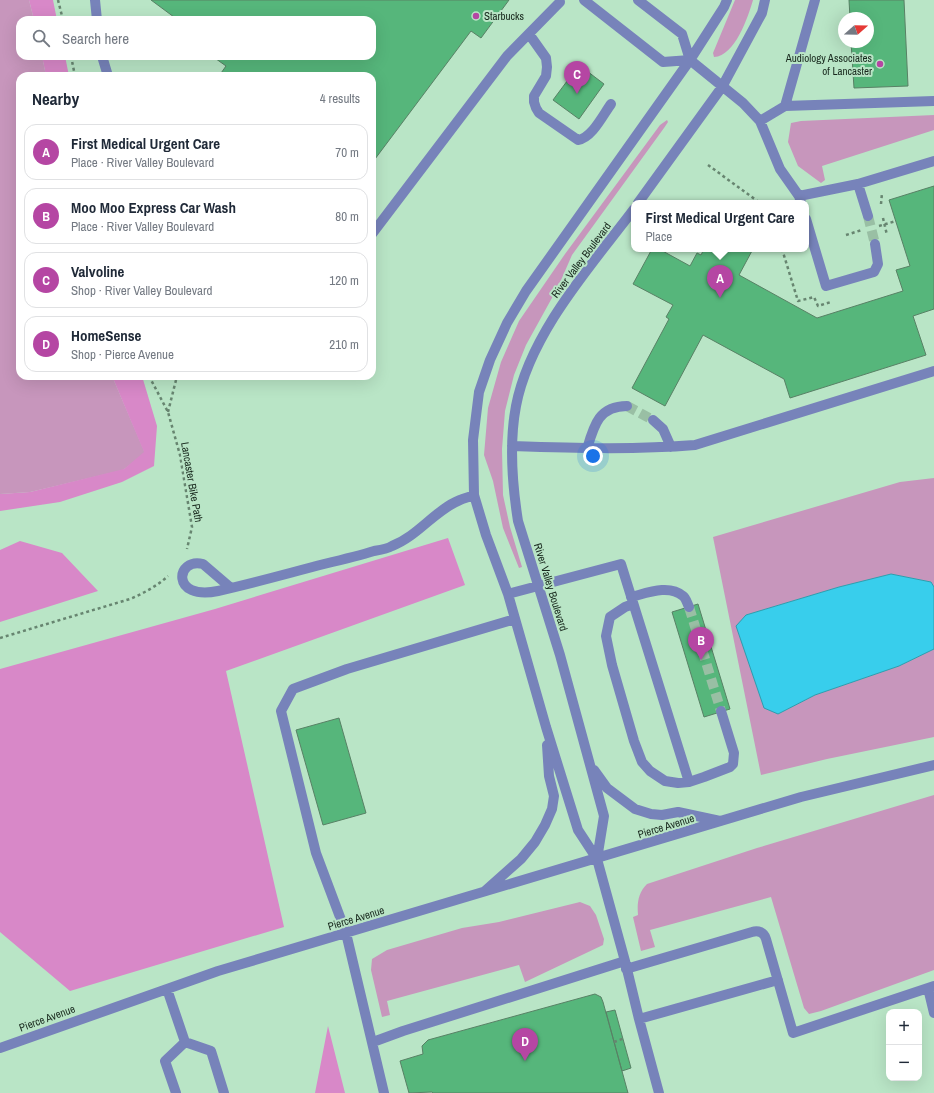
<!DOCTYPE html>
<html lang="en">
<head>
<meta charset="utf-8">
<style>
	:root { --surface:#fff; --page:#f2f2f3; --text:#1f2937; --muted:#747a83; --line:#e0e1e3; --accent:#b546a3 }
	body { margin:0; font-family:"Archivo Narrow",sans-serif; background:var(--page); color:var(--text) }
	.controls { position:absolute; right:12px; bottom:12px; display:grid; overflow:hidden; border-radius:8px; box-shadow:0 4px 16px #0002 }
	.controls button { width:36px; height:36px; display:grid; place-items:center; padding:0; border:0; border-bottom:1px solid var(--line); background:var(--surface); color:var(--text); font:20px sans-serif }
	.compass { position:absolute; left:838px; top:12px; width:36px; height:36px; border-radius:50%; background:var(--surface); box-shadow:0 4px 16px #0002; rotate:70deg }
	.you { position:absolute; left:593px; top:456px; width:14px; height:14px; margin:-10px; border:3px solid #fff; border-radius:50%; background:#1a73e8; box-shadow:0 0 0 6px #1a73e833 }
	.badge { display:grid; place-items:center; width:26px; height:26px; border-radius:50%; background:var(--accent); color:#fff; font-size:13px; font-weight:700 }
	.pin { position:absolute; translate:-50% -33px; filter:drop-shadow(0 1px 2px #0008) }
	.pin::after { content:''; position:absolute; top:21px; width:14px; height:12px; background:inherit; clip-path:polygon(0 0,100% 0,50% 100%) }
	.popup { position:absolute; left:631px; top:200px; width:178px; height:52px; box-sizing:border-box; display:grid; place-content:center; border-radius:8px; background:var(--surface); filter:drop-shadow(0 1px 3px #0005); font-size:13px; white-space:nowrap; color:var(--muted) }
	.popup b { font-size:15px; color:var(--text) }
	.popup::after { content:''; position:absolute; left:50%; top:100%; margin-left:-8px; border:8px solid transparent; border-top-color:var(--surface) }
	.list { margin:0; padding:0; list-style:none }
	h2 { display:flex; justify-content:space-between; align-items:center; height:52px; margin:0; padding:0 16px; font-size:17px }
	h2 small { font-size:13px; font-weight:400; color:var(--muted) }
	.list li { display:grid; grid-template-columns:26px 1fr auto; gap:12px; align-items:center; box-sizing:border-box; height:56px; margin:0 8px 8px; padding:0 8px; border:1px solid var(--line); border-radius:12px }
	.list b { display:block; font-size:15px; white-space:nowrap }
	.list p { margin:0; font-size:13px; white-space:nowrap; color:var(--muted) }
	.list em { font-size:13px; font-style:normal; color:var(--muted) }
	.icon { flex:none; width:22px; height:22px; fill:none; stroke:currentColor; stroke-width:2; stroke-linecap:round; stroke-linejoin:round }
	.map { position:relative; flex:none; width:934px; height:1093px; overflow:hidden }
	.search { position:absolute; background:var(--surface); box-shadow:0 4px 16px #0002; left:16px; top:16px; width:360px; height:44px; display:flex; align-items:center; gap:10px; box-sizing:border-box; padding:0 14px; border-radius:12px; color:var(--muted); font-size:15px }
	.panel { position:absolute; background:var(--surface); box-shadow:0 4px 16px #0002; left:16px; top:72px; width:360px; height:308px; border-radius:12px }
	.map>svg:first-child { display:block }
</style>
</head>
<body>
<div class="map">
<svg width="934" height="1093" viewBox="0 0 934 1093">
	<rect width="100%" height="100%" fill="#b9e5c6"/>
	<path fill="#c796bc" d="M0,0H29L34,20H20V56H42L46,76H20V376H112L145,453L123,470L30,492L0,494Z
		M735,0H753C748,17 735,56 714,57L713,53Z
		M934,115V130L822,166L825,180L821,183L798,166L788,142L791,123L801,121Z
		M667,120L668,122L664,128L572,255L558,287L526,345L514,375L505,411L502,449L503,495L510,527L522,567L519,568L503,528L493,481L484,455L488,408L501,362L519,321L565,254L660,125Z
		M934,478V587L931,582L891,574L839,587L746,615L778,714L815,695L899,666L934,649V737L827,759L761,775L713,537L900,482Z
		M934,795V970L821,1011L809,1014L804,1008L771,897L650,930L655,947L641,951L633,917L638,915C637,903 638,893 647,884L757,848Z
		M580,902L590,906L596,915L604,939L603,945L525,982L519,965L387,1001L390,1015L382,1017L371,970L372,959L387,950L462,928L499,922Z"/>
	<path fill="#d888c8" d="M29,0H53L57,20H34Z
		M42,56H65L69,76H46Z
		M112,376H142L157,426L154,466L122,482L60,502L0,511V494L30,492L124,469L144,452Z
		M448,538L465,585L226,671L284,927L70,991L0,932V669L215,609Z
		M20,541L62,553L98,591L0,622V550Z
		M328,1026L345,1093H315Z"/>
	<path fill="#38ceec" stroke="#2e9cae" d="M891,574L931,582L934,587V649L899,666L815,695L778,714L764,708L736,626L746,615L839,587Z"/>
	<path fill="#56b67b" stroke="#588165" d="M151,0H509L481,38L471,31L372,163V76H219L226,66L212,56H372V20H178Z
		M849,0H904L908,86L854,88L851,42H868V18H850Z
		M579,65L604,84L579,119L553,100Z
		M934,186V309L913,316L926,355L790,398L784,379L703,335L665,406L632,388L669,319L666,317L673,305L633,284L652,249H659L690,266L697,253L701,255L704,249H753L739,275L817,318L903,291L896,270L910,266L889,200Z
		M698,604L730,709L704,717L672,612Z
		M339,718L366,813L323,825L296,730Z
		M595,994L601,997L603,1002L628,1093H433L432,1092L409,1093L400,1061L423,1054L422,1046L428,1040Z
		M615,1010L631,1068L622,1071L606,1012Z"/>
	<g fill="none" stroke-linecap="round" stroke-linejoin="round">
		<path stroke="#99bfa4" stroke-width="10" stroke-dasharray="10 5" stroke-linecap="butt" d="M868,216L875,244
			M627,406L653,420
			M689,607L721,711"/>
		<path stroke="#678570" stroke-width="2.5" stroke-dasharray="3 3" stroke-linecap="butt" d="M58,0L63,20
			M71,56L75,76
			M708,165L760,203
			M881,204L882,193
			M883,218L887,235
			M879,226L896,221
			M846,235L862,230
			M782,249L798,301L814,297L818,306L831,302
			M149,376L168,412L180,455L192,527L187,549
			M168,412L177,376
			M0,638L130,599C144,593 157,586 168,576
			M614,1042L625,1038"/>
		<path stroke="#7783ba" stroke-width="10" d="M95,0L97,20
			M584,0L663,62L690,60
			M638,0L682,34L690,60L743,103L760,121L780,169L799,196L801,203
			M529,34L546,58L547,67L546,76L534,96V102L536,108L539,113L578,140C592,138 603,115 611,104
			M102,56L108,76
			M785,106L934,101
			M760,121L785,106L815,0
			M858,184L868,216
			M799,196L858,184L934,161
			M638,203L722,87L762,13L765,0
			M806,219L826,286L874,272L878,264L875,244
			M372,234L507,56L560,2
			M653,420L663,429L671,447
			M512,446C573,448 634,450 695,445L934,371
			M587,449C594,425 599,406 627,406
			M231,588L203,564C176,557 170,601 218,591C254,583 289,573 324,564C341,560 358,556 374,551C380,550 387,549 392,546C418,536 435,510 460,500C464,498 470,497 474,495
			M508,594L621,564L689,782
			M631,597C647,593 669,584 683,596C686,598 687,603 689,607
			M633,604L625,607L610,617L606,636L612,665L634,741L642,762L650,771L665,781L678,783L689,782L704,777L730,767L733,764L734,753L721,711
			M594,770L607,788L635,809L651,814L662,815L678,812L720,821
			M597,859L604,816L560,655L518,521C512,483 509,443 516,406C530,333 591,266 634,209
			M485,891L521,859L535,842L545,825L552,809L554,796L549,776L547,745
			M626,969L752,932C758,930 764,932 766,939L793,1033L934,986
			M928,988L934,1013
			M167,989L185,1042
			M639,1019L778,980
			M185,1042L211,1051L224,1093
			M373,1042L403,1031L625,961
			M0,1048L218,971L801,797L934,765
			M176,1093L165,1061L185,1042
			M384,1093L346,933L316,853L281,711L293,689L347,669L515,619
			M659,1093L639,1019L625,961L597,859L578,830L546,727L508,594L486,535L474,495L473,440L479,392L490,360L507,323L526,291L690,60L724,7L727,0"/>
	</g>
	<g fill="#b546a3" stroke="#b9e5c6" stroke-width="1.5">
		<circle cx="476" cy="16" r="4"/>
		<circle cx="880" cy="64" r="4"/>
	</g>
	<g text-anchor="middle" stroke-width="4" stroke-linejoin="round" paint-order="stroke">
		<g font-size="11" fill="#18281d" stroke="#b9e5c6" text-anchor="start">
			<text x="484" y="20">Starbucks</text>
			<text x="872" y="62" text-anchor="end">Audiology Associates<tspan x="872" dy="13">of Lancaster</tspan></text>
		</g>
		<g font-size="11" fill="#18281d" stroke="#b9e5c6">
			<text transform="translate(581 260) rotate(-53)" y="4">River Valley Boulevard</text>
			<text transform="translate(192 482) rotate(80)" y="4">Lancaster Bike Path</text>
			<text transform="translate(551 587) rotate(73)" y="4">River Valley Boulevard</text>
			<text transform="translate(666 826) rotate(-17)" y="4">Pierce Avenue</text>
			<text transform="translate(356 918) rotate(-17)" y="4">Pierce Avenue</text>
			<text transform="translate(47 1018) rotate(-20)" y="4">Pierce Avenue</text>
		</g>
	</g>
</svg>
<div class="controls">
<button>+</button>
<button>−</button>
</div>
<svg class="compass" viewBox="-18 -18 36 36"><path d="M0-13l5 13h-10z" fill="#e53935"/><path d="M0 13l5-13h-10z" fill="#747a83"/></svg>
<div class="you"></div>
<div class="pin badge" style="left:720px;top:298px">A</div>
<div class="popup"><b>First Medical Urgent Care</b>Place</div>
<div class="pin badge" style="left:701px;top:660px">B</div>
<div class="pin badge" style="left:577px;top:94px">C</div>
<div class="pin badge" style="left:525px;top:1061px">D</div>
<div class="search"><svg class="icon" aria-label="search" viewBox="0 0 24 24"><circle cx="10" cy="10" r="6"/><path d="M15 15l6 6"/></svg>Search here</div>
<section class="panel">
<h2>Nearby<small>4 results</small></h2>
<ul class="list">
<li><span class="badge">A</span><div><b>First Medical Urgent Care</b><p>Place · River Valley Boulevard</p></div><em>70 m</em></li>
<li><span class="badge">B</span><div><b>Moo Moo Express Car Wash</b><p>Place · River Valley Boulevard</p></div><em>80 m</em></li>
<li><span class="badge">C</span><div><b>Valvoline</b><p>Shop · River Valley Boulevard</p></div><em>120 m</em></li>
<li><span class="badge">D</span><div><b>HomeSense</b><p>Shop · Pierce Avenue</p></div><em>210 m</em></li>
</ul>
</section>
</div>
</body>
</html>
